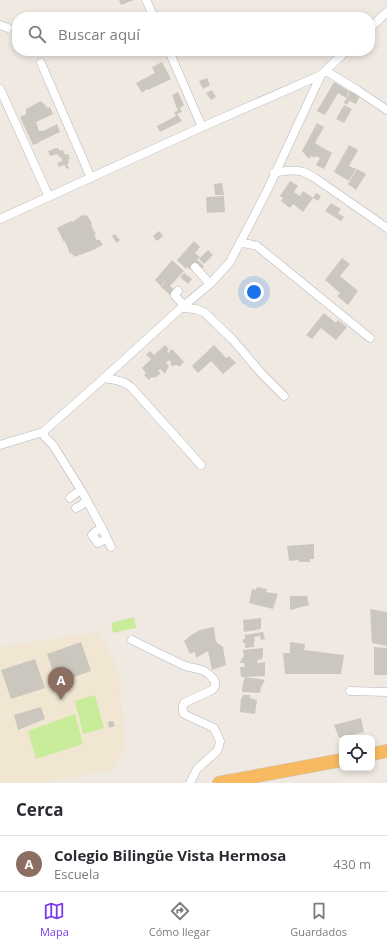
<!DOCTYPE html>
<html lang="es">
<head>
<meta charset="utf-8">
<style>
	:root { --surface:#fff; --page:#f7f7f7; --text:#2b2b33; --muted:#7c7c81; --line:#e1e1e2; --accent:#7c3aed }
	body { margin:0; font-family:"Open Sans",sans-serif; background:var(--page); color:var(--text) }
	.controls { position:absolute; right:12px; bottom:12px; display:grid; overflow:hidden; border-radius:8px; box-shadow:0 2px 6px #0003 }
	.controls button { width:36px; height:36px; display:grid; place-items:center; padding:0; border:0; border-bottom:1px solid var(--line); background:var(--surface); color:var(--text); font:20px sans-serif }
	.you { position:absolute; left:254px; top:292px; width:14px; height:14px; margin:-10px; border:3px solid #fff; border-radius:50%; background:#1a73e8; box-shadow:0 0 0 6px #1a73e833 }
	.badge { display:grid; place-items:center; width:26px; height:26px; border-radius:50%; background:var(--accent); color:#fff; font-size:13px; font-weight:700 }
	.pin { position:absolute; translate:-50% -33px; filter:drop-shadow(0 1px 2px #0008) }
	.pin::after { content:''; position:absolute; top:21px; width:14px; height:12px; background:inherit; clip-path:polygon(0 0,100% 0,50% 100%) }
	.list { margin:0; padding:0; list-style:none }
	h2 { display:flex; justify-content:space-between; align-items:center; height:52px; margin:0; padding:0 16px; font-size:17px }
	h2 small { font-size:13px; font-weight:400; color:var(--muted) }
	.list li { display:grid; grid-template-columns:26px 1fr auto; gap:12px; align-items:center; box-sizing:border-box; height:56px; padding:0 16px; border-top:1px solid var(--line) }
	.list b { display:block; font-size:15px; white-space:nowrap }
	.list p { margin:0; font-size:13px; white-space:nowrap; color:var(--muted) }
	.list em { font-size:13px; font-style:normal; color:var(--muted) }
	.icon { flex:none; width:22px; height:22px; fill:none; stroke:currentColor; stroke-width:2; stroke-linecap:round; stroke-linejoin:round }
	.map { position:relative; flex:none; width:387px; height:783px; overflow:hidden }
	.search { position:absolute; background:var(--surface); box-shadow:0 2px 6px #0003; left:12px; right:12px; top:12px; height:44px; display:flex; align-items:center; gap:10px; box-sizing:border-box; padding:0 14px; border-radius:16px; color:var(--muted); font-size:15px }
	.sheet { height:108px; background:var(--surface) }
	nav { display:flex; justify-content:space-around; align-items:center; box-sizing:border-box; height:56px; border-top:1px solid var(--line); background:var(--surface); font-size:11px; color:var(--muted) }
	nav a { display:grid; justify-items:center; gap:2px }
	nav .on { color:var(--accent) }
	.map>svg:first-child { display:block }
</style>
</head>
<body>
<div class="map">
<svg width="387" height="783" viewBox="0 0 387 783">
	<rect width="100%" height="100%" fill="#efe9e1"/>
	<path fill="#f0e6d1" d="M99,632L118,669L124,731L123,750L112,770L40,783H0V647Z"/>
	<path fill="#c9ec9a" d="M134,617L136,628L113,633L111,623Z
		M95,695L104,728L83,734L75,701Z
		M75,714L83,744L36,759L28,731Z"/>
	<path fill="#cbc7bf" d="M119,0H134L121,5Z
		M162,62L171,79L148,90L147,89L142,93L136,83L155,73L152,67Z
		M207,78L210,85L203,89L199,81Z
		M334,82L349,91L346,98L338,93L325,115L317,111Z
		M351,89L361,94L356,104L349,101L347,105L344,103Z
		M212,90L216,97L211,100L206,93Z
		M178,92L184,105L180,108L182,112L177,114L182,121L160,132L157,126L176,116L174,112L178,111L172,95Z
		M41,101L48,108L50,107L53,114L36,122L39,131H43L57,124L60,132L39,142V143L33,145L20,117L26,114V109Z
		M344,105L352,109L344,123L336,119Z
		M317,123L324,127L315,143L332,153L324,169L316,165L320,158L315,156L314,158L311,156L309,159L302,151Z
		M349,145L358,150L349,166L356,169L349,181L334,172Z
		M56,148H58L60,151L63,150L65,155L68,154L70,159H68L69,163L67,164L69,168L66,169L65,165L64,166L63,165L59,167L57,163L62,161L61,157H59L57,154L50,156L48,151Z
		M357,169L366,174L356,190L348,184Z
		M290,181L298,186L294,192L300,196L303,191L313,198L303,212L293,204L290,208L281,201L283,198L280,196Z
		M222,183L224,195H215L214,184Z
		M316,193L321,196L318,201L313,198Z
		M224,196L225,212L207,213L206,197Z
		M331,203L341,209L338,213L344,217L341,221L325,211Z
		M85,214L86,216L87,215L92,224L91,225L96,234L94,235L97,240H100L103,245L96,248V249L74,257L72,253L70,254L65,241L64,242L57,228L71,221L73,222L82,215L84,216Z
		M159,231L163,236L157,241L153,236Z
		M115,234L120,240L117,243L112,236Z
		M194,241L200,247L195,253L200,257L197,260L204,266L200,271L195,266L191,270L187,267L186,269L177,260Z
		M208,250L213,255L204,264L199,259Z
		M342,258L350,264L340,276L358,291L348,305L337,296L340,293L325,280Z
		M172,260L184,271L170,286L174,290L170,295L161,287L165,282V281L161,286L155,280Z
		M184,273L192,279L188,284L180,277Z
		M324,313L336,323L338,320L347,327L336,340L321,328L312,339L306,335Z
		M165,345L169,349L167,351L168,353L172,349L184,362L179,367L177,365L171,366V362L169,360L166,363L169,366L165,374L160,369L158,371L161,373L155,378L154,377L153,378L152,377L149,380L144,375L146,373L142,368L151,359L146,355L150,351L154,355Z
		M214,345L226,358L229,356L236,363L223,374L211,361L198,373L192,366Z
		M314,544V559H310V562H299L298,560L289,561L287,546Z
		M257,587L267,589L266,592L278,594L273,609L249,603L252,589L256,590Z
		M290,596H307L309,605L290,610Z
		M370,609L387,612V646L372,643Z
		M261,618V629L244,632L243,620Z
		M214,627L216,642L223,647L226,665L212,670L208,651L196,658L195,652L190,654L184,641L191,635L200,630Z
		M263,632L265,639L261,640L260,636L254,637L255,641L254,642V647L245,648V643H243V639H245V635Z
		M81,642L91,671L57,683L47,654Z
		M290,642L305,644L304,650L344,655L341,674H285L283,653H290Z
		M374,647L387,648V675H374Z
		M263,648V657H262V660L258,659L257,663L265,662V676L241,677L240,667H245L244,663H240L242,658L244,657L243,650Z
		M35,659L45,688L11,699L1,670Z
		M245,677L265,680L261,687L260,693L242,692L243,683Z
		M243,695H250V698L257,700L255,714L240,712L241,698H242Z
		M41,707L45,719L18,730L14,715Z
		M361,718L364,732L339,738L334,725Z
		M113,721L115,726L109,728L108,722Z"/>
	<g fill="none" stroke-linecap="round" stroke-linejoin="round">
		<defs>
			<path id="minor" d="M146,0L154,17
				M0,25L8,28
				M370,28L387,12
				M169,51L202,127
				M41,63L91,178
				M326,71L357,90L387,110
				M0,89L49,197
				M274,173C283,171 295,169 303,172C307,173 311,176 315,178L387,228
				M0,219L202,127L321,75L346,51
				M240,243L249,244L257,246L370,338
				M195,267L210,284
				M178,291L175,294V296L185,306
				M181,308L196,309L205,313L233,340L262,374L284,396
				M104,378C114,380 123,380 131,387L201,465
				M43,432L45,437L53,445L81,490L102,528L111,547
				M0,445L43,432L104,378L181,308L210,284L230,262L267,191L321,75
				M70,498L72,496L81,490
				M76,508L80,506L87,501
				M102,528L95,532L92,535L98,543L106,539
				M132,640C146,647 160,654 175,661C179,663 184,666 189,667C196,669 201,668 207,673C213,677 219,684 212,690L184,703C182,707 182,710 184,714L214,728L220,741L219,746L217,751L197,769L190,783
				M350,691L387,692"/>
			<path id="trunk" d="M372,754L387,751
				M219,783L342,760"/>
		</defs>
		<use href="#minor" stroke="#b4b7c1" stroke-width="9"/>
		<use href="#trunk" stroke="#c9c9c9" stroke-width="14"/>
		<use href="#minor" stroke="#fff" stroke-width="8"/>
		<use href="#trunk" stroke="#f8ba60" stroke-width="13"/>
	</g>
</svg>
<div class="controls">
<button><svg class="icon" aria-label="locate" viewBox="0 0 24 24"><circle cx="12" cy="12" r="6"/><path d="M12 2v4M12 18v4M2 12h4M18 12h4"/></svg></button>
</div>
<div class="you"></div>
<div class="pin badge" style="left:61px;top:700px;background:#8d6e63">A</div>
<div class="search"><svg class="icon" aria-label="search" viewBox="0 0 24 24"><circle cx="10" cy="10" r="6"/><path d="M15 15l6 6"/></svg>Buscar aquí</div>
</div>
<section class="sheet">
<h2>Cerca<small></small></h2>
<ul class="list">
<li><span class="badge" style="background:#8d6e63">A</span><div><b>Colegio Bilingüe Vista Hermosa</b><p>Escuela</p></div><em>430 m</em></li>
</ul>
</section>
<nav>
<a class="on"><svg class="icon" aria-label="map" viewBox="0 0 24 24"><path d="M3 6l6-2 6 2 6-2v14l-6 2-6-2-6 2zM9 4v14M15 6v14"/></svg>Mapa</a>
<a><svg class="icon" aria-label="directions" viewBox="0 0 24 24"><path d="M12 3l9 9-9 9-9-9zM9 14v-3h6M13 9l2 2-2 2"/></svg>Cómo llegar</a>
<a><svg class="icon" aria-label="saved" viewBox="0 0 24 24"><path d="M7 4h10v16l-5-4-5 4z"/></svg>Guardados</a>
</nav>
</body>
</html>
